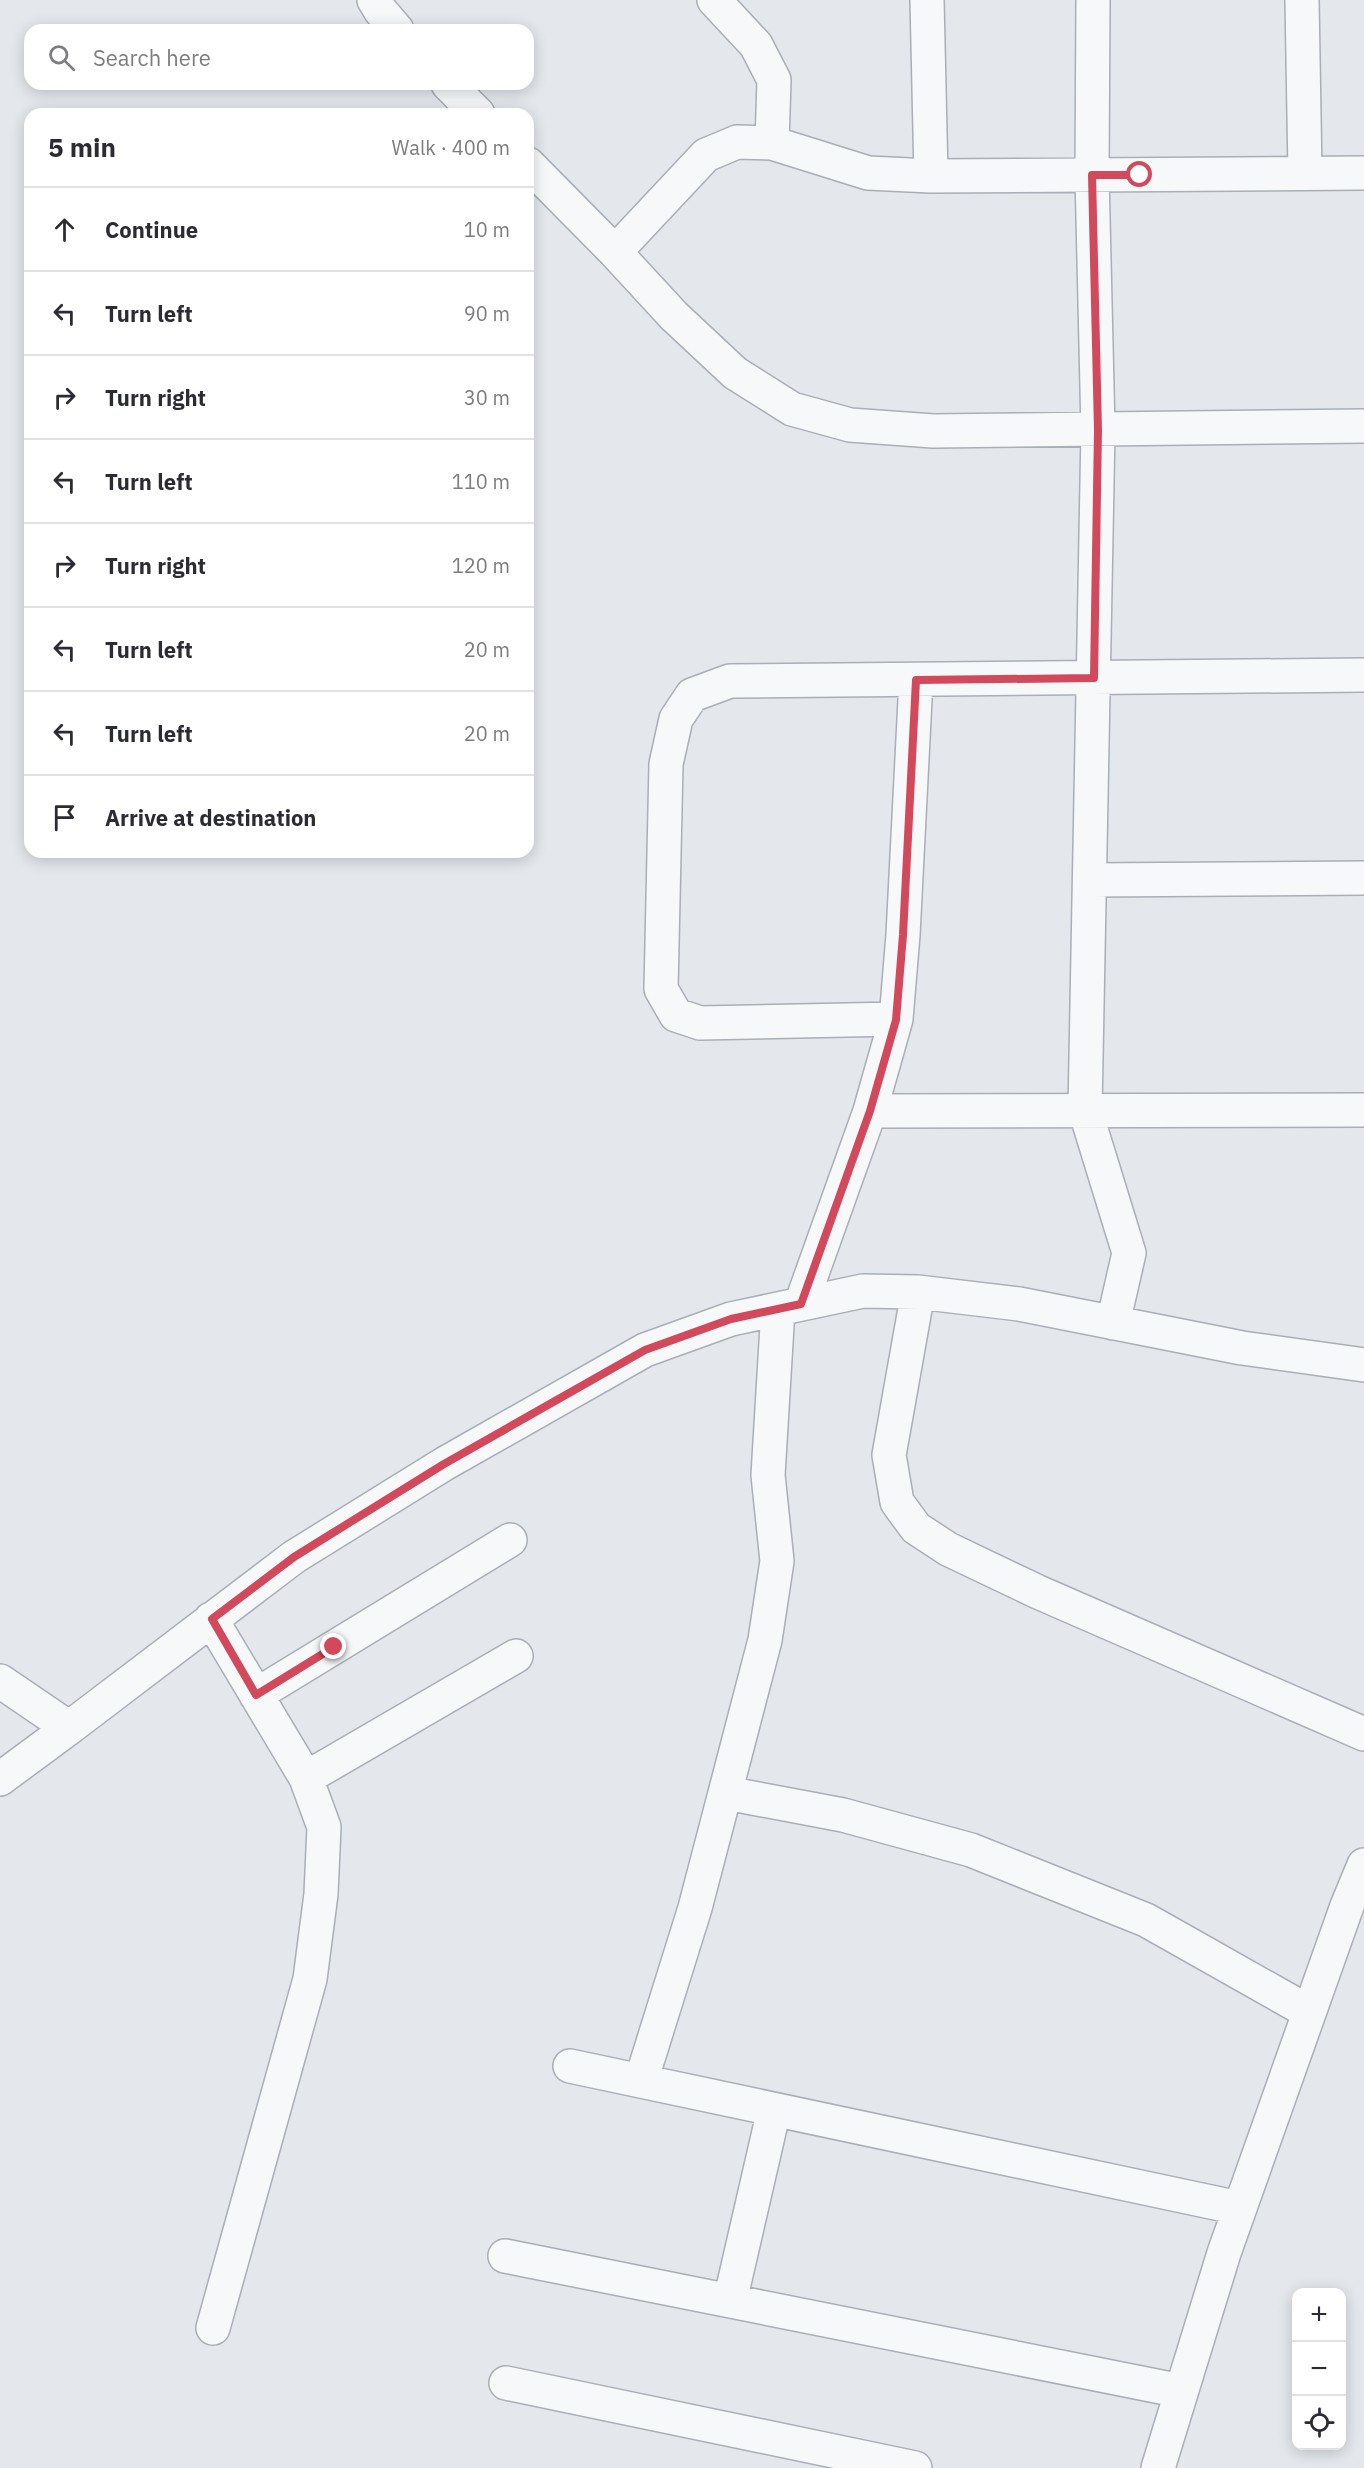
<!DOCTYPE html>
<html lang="en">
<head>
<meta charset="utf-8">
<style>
	:root { --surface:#fff; --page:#f2f2f3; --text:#2b2b33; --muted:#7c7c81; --line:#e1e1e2 }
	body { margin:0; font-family:"IBM Plex Sans",sans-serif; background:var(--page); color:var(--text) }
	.controls { position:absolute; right:18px; bottom:18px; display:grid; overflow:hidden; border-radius:12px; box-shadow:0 3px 15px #0003 }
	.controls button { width:54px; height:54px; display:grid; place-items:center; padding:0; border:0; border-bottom:2px solid var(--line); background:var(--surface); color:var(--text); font:30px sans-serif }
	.stop { position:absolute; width:18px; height:18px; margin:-14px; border:4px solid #d1495b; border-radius:50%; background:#fff }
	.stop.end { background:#d1495b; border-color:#fff; box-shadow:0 2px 6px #0008 }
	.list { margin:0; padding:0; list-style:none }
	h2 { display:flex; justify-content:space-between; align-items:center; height:78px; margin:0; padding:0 24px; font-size:26px }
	h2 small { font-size:20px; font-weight:400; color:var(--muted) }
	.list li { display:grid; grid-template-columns:39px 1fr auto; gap:18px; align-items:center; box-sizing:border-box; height:84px; padding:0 24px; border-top:2px solid var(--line) }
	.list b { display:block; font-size:22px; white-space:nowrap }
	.list em { font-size:20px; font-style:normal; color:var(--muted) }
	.icon { flex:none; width:33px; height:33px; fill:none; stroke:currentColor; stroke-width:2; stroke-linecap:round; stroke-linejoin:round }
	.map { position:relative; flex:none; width:1364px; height:2468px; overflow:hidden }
	.search { position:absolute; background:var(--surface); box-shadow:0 3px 15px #0003; left:24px; top:24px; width:510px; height:66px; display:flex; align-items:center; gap:15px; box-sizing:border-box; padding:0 21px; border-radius:18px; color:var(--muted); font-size:22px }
	.panel { position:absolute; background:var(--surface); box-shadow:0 3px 15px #0003; left:24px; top:108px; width:510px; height:750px; border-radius:18px }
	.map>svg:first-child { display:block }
</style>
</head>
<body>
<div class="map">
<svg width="1364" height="2468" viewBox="0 0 1364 2468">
	<rect width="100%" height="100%" fill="#e4e7ec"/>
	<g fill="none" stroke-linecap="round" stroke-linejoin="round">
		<defs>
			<path id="minor" d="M374,0L380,10L397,30
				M714,0L756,45L774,80L772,143
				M927,0L931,176
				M1093,0L1092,175L1098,430L1085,1110L1129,1253L1113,1323
				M1302,0L1305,173
				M448,84L478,114
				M528,164L615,252L674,316L735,373L792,409L850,425L933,431L1364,426
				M615,252L706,155L737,142L772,143L868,173L931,176L1364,173
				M1090,880L1364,878
				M896,1019L700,1023L676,1015L661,989L666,764L676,719L692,695L730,681L1364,675
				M870,1111L1364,1110
				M918,1292L889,1455L897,1502L916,1528L948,1549L1036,1591L1364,1734
				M801,1304L870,1111L896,1019L903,935L916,680
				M211,1619L306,1778L324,1827L321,1894L310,1979L213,2328
				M0,1681L69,1728L0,1779
				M256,1695L510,1540
				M69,1728L294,1557L444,1464L645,1350L731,1319L863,1291L918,1292L1019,1304L1242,1348L1364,1365
				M306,1778L516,1656
				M726,1793L843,1815L971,1850L1146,1920L1309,2012
				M570,2066L1239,2208
				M641,2081L695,1908L765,1640L777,1561L768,1475L778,1309
				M505,2256L1181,2391
				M730,2301L774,2110
				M506,2383L915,2468
				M1158,2468L1224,2253L1347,1906L1364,1865"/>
		</defs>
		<use href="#minor" stroke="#a9aeb7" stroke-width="36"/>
		<use href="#minor" stroke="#f7f8fa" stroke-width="33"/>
	</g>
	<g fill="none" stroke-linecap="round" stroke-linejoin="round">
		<path stroke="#d1495b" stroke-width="8" d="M334,1647L256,1695L212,1619L294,1557L331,1534L444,1464L645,1350L731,1319L801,1304L870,1111L896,1020L903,935L916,680L1094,678L1098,430L1092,175H1140"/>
	</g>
</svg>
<div class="controls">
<button>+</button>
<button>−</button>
<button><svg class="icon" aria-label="locate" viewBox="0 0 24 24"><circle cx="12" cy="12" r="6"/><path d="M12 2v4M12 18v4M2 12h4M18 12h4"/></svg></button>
</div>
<div class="stop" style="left:1140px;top:175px"></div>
<div class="stop end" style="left:334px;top:1647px"></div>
<div class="search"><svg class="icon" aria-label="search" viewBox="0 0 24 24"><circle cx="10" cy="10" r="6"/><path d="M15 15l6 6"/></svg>Search here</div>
<section class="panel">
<h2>5 min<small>Walk · 400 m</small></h2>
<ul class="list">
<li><svg class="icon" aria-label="ahead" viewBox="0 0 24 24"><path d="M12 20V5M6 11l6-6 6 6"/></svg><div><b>Continue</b></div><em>10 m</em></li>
<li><svg class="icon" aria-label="left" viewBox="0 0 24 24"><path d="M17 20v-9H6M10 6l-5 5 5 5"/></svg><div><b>Turn left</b></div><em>90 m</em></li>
<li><svg class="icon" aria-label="right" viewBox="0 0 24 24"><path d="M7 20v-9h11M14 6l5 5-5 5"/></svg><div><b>Turn right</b></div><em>30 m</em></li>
<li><svg class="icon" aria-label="left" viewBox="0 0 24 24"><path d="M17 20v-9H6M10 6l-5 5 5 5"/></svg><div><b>Turn left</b></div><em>110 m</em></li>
<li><svg class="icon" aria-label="right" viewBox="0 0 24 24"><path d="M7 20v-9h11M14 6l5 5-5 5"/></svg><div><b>Turn right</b></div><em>120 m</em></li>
<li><svg class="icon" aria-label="left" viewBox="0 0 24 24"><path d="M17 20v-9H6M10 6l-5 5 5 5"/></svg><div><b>Turn left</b></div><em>20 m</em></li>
<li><svg class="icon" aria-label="left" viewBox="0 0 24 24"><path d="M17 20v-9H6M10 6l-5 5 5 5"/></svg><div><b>Turn left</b></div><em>20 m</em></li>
<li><svg class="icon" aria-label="arrive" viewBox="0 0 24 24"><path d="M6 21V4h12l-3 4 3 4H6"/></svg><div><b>Arrive at destination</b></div></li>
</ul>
</section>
</div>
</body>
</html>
